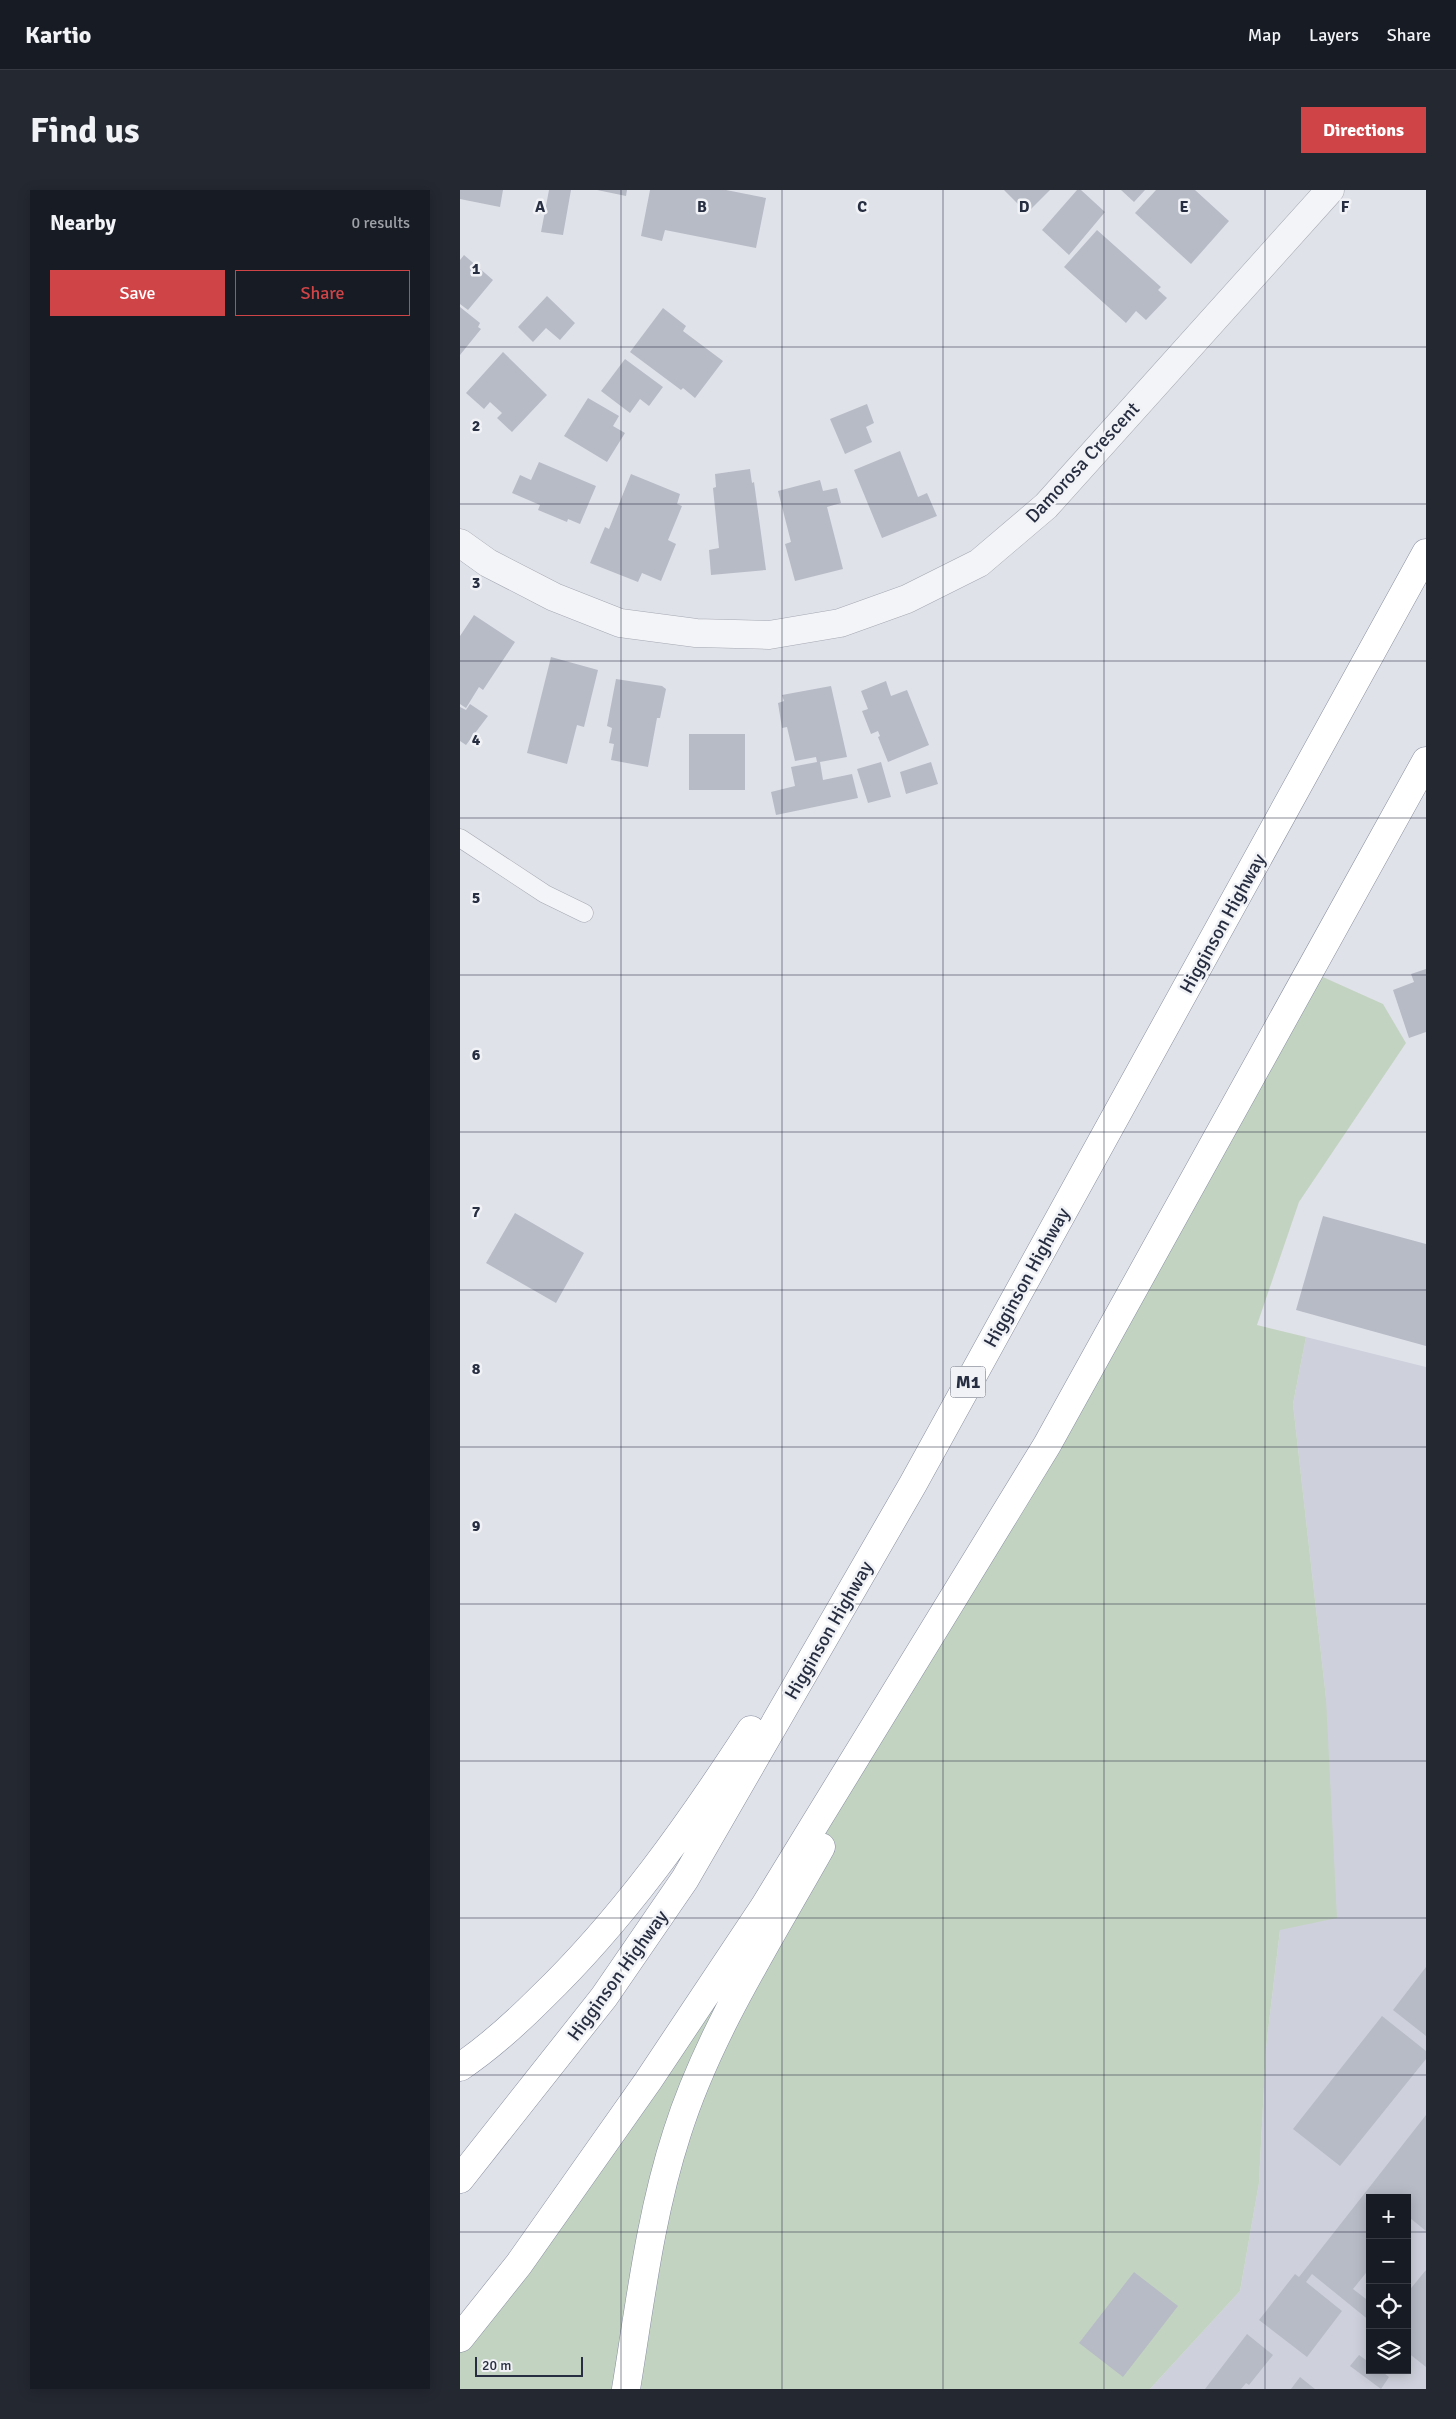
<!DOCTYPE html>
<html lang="en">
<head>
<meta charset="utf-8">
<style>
	:root { --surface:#171b24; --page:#242831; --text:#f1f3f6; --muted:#9ea1a6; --line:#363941; --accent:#cf4447 }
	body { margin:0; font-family:Signika,sans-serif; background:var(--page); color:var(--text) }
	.controls { position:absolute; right:15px; bottom:15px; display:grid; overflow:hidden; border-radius:0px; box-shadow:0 2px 12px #0003 }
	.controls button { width:45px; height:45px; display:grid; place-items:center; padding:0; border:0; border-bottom:1px solid var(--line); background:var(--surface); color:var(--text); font:25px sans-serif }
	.scale { position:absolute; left:15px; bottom:12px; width:108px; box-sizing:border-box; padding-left:5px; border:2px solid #282e41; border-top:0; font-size:14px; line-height:18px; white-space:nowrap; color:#282e41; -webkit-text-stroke:4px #f0f2f6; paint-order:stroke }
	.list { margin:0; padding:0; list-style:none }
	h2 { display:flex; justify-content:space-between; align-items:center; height:65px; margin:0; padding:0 20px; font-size:21px }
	h2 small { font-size:16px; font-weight:400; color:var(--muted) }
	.actions { display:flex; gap:10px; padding:15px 20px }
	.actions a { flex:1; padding:11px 0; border:1px solid var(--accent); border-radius:0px; text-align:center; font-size:18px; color:var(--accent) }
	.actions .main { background:var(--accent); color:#fff }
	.icon { flex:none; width:28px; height:28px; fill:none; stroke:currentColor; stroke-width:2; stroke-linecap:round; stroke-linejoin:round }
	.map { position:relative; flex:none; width:966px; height:2199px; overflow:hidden; border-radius:0px }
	header { display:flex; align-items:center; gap:30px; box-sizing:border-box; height:70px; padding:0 25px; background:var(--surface); border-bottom:1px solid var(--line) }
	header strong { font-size:24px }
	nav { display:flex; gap:28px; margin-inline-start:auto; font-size:18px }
	.intro { display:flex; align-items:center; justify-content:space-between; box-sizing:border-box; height:120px; padding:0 30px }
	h1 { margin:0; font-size:35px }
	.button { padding:12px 22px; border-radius:0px; background:var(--accent); color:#fff; font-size:18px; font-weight:700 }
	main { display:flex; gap:30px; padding:0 30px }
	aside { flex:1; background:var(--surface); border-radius:0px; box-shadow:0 2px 12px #0003 }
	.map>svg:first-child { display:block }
</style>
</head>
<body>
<header>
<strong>Kartio</strong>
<nav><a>Map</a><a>Layers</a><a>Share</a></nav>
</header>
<div class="intro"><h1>Find us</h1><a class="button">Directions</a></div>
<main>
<aside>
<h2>Nearby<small>0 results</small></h2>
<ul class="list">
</ul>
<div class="actions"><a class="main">Save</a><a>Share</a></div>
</aside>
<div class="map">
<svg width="966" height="2199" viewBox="0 0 966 2199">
	<rect width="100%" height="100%" fill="#e0e2e9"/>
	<path fill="#ced1db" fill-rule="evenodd" d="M846,1147L966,1177V2199H690L780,2101L799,1993L806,1858L820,1740L866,1508L833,1214ZM910,2008H947V2180H910Z"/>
	<path fill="#c3d3c1" d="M854,783L923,814L946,853L839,1012L797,1135L846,1147L833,1214L866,1508L877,1728L820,1740L806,1858L799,1993L780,2101L690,2199H0V2154L193,1893Z"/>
	<path fill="#b7bbc6" d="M0,0H43L40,17L0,9Z
		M89,0H111L103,45L81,42Z
		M137,0H167L166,6Z
		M190,0H266L306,8L296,58L205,40L202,51L181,46Z
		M544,0H590L567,23Z
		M617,0H621L645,22L609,65L582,40Z
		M661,0H685L674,12Z
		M696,0H735L769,31L731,74L675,23Z
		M637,40L701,97L698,100L707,108L686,130L676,121L666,133L604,77Z
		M4,65L33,90L8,120L0,114V70Z
		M87,106L115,133L100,150L86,138L73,152L58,137Z
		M0,117L20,133L18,137L21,139L0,165Z
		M203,118L226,136L223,141L263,171L235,208L223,198L221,200L170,162Z
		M43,162L87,205L52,242L37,228L42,223L30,212L24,219L6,203Z
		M165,169L203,197L189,216L180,209L170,223L141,201Z
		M128,208L159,226L153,236L165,243L147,272L104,246Z
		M407,214L414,233L406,237L412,252L385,264L370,229Z
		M440,261L458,307L467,303L477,326L422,348L394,280Z
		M79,272L136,296L120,334L108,329L107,332L78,320L80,315L52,303L60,285L71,290Z
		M290,279L292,293L294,292L306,380L251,385L249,360L259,358L253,298L256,297L255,284Z
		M171,284L220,304L217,314L222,316L208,350L216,354L201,391L182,383L178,392L130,373L145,337L149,339Z
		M360,290L363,301L377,298L381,313L367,317L383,379L335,391L325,354L331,352L318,301Z
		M14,425L55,452L23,500L19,497L6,518L0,514V446Z
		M91,467L138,480L124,537L117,535L107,574L67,563Z
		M156,489L202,496L206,499L200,528H197L188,577L151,570L154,554L149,553L152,538L147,536Z
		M426,491L431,506L447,500L469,555L428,572L418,547L420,546L418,541L411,544L402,521L408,519L401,501Z
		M371,496L387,567L360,572L363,590L392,584L398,608L316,625L311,602L335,596L331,577L357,572L356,567L335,571L327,537L322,538L318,513L324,511L322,505Z
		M10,514L28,526L6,555L0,551V517L6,520Z
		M229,544H285V600H229Z
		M421,572L431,607L408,613L397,579Z
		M471,572L478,594L446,604L440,582Z
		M966,779V842L949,848L933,800L954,792L951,784Z
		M55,1023L124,1063L96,1113L26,1073Z
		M863,1026L966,1054V1156L836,1120Z
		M966,1777V1846L933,1820Z
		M922,1826L966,1861V1869L880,1976L833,1939Z
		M966,1925V2041L950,2028L947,2031V2008H910V2078L893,2099L910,2112V2131L852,2084L846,2092L882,2121L847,2167L799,2130L835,2084L839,2087Z
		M966,2080V2177L947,2162V2103Z
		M674,2082L718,2116L663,2187L619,2153Z
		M787,2144L813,2165L789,2195L786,2193L781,2199H745Z
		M899,2165L910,2173V2180H920L929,2187L921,2199L890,2176Z
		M840,2187L855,2199H831Z"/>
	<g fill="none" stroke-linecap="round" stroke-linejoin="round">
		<defs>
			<path id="lane" d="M0,648L85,704L124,723"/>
			<path id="street" d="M0,353L28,373L94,407L160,433L236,443L309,445L380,433L447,409L519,373L586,316L870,0"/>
			<path id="highway" d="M0,1877C30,1857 56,1833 81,1808C163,1729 229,1635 291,1540
				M0,1989L144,1807L225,1689L453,1294L966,363
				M0,2148L59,2074L188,1891L304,1717L587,1255L966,571
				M166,2199C180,2114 190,2026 217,1943C249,1842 309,1750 361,1657"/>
		</defs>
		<use href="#lane" stroke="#a5a8b3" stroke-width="19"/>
		<use href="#street" stroke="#a5a8b3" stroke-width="29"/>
		<use href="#highway" stroke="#878ea0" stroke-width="29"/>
		<use href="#lane" stroke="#f3f4f7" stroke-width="18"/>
		<use href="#street" stroke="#f3f4f7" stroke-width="28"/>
		<use href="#highway" stroke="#fff" stroke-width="28"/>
	</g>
	<path fill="none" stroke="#282e41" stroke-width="1" stroke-opacity="0.55" d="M161,0V2199M322,0V2199M483,0V2199M644,0V2199M805,0V2199M0,157H966M0,314H966M0,471H966M0,628H966M0,785H966M0,942H966M0,1100H966M0,1257H966M0,1414H966M0,1571H966M0,1728H966M0,1885H966M0,2042H910M947,2042H966"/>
	<g text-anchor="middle" stroke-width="5" stroke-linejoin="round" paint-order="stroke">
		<rect fill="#f0f2f6" stroke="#646977" stroke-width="1" x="490.5" y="1176.5" width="35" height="31" rx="4"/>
		<g font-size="18" font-weight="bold" fill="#282e41">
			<text x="508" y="1198">M1</text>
		</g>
		<g font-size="19" fill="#282e41" stroke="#f0f2f6">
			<text transform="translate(622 272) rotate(-47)" y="7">Damorosa Crescent</text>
			<text transform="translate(762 733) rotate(-61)" y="7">Higginson Highway</text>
			<text transform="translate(566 1087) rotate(-61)" y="7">Higginson Highway</text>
			<text transform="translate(368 1440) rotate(-60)" y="7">Higginson Highway</text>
			<text transform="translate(157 1785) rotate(-54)" y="7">Higginson Highway</text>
		</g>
	</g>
	<g font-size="16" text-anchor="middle" font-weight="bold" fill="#282e41" stroke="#f0f2f6" stroke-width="5" stroke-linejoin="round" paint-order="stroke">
		<text x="80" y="22">A</text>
		<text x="242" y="22">B</text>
		<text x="402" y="22">C</text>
		<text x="564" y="22">D</text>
		<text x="724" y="22">E</text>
		<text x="885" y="22">F</text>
		<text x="16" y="84">1</text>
		<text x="16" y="241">2</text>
		<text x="16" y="398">3</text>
		<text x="16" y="555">4</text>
		<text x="16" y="713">5</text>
		<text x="16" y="870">6</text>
		<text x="16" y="1027">7</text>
		<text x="16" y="1184">8</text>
		<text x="16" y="1341">9</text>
	</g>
</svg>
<div class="controls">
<button>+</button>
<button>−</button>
<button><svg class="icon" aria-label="locate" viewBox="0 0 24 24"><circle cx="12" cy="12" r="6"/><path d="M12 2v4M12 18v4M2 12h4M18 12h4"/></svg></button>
<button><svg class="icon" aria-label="layers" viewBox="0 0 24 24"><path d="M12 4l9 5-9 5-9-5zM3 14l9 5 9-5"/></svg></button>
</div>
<div class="scale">20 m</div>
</div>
</main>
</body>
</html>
